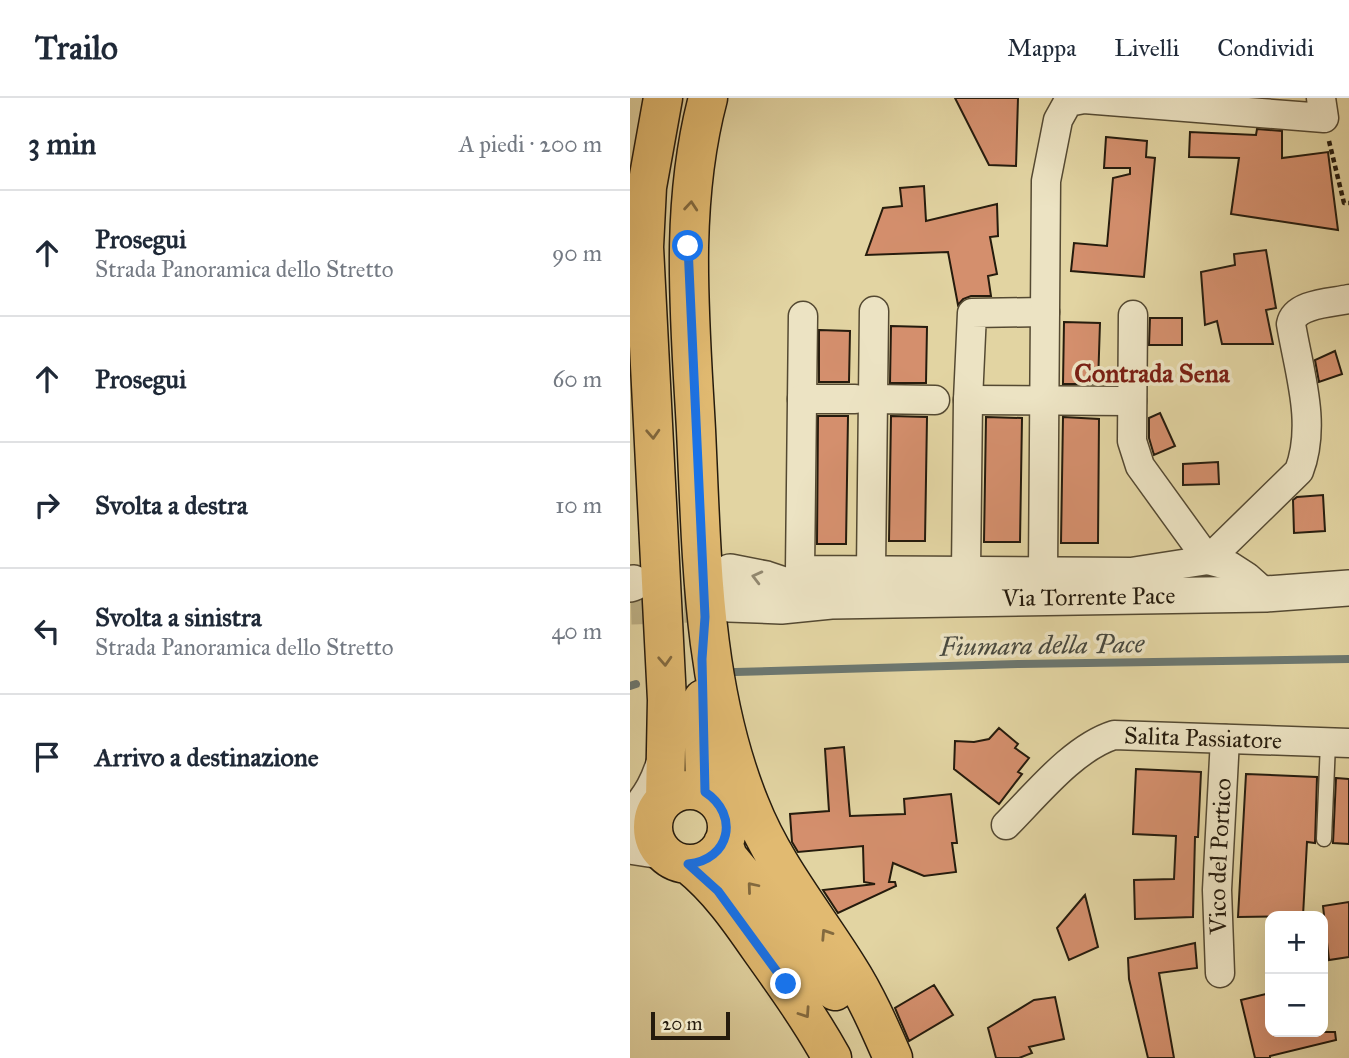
<!DOCTYPE html>
<html lang="it">
<head>
<meta charset="utf-8">
<style>
	:root { --surface:#fff; --page:#f2f2f3; --text:#1f2937; --muted:#747a83; --line:#e0e1e3 }
	body { margin:0; font-family:"IM FELL Great Primer",serif; background:var(--page); color:var(--text) }
	.controls { position:absolute; right:21px; bottom:21px; display:grid; overflow:hidden; border-radius:14px; box-shadow:0 7px 28px #0002 }
	.controls button { width:63px; height:63px; display:grid; place-items:center; padding:0; border:0; border-bottom:2px solid var(--line); background:var(--surface); color:var(--text); font:35px sans-serif }
	.scale { position:absolute; left:21px; bottom:18px; width:79px; box-sizing:border-box; padding-left:7px; border:4px solid #251b0d; border-top:0; font-size:19px; line-height:24px; white-space:nowrap; color:#251b0d; -webkit-text-stroke:5px #ece3c3; paint-order:stroke }
	.stop { position:absolute; width:21px; height:21px; margin:-16px; border:5px solid #1a73e8; border-radius:50%; background:#fff }
	.stop.end { background:#1a73e8; border-color:#fff; box-shadow:0 2px 7px #0008 }
	.list { margin:0; padding:0; list-style:none }
	h2 { display:flex; justify-content:space-between; align-items:center; height:91px; margin:0; padding:0 28px; font-size:30px }
	h2 small { font-size:23px; font-weight:400; color:var(--muted) }
	.list li { display:grid; grid-template-columns:46px 1fr auto; gap:21px; align-items:center; box-sizing:border-box; height:126px; padding:0 28px; border-top:2px solid var(--line) }
	.list b { display:block; font-size:26px; white-space:nowrap }
	.list p { margin:0; font-size:23px; white-space:nowrap; color:var(--muted) }
	.list em { font-size:23px; font-style:normal; color:var(--muted) }
	.icon { flex:none; width:38px; height:38px; fill:none; stroke:currentColor; stroke-width:2; stroke-linecap:round; stroke-linejoin:round }
	.map { position:relative; flex:none; width:719px; height:960px; overflow:hidden }
	header { display:flex; align-items:center; gap:42px; box-sizing:border-box; height:98px; padding:0 35px; background:var(--surface); border-bottom:2px solid var(--line) }
	header strong { font-size:33px }
	nav { display:flex; gap:38px; margin-inline-start:auto; font-size:24px }
	main { display:flex }
	aside { flex:1; background:var(--surface) }
	.map>svg:first-child { display:block }
</style>
</head>
<body>
<header>
<strong>Trailo</strong>
<nav><a>Mappa</a><a>Livelli</a><a>Condividi</a></nav>
</header>
<main>
<aside>
<h2>3 min<small>A piedi · 200 m</small></h2>
<ul class="list">
<li><svg class="icon" aria-label="ahead" viewBox="0 0 24 24"><path d="M12 20V5M6 11l6-6 6 6"/></svg><div><b>Prosegui</b><p>Strada Panoramica dello Stretto</p></div><em>90 m</em></li>
<li><svg class="icon" aria-label="ahead" viewBox="0 0 24 24"><path d="M12 20V5M6 11l6-6 6 6"/></svg><div><b>Prosegui</b></div><em>60 m</em></li>
<li><svg class="icon" aria-label="right" viewBox="0 0 24 24"><path d="M7 20v-9h11M14 6l5 5-5 5"/></svg><div><b>Svolta a destra</b></div><em>10 m</em></li>
<li><svg class="icon" aria-label="left" viewBox="0 0 24 24"><path d="M17 20v-9H6M10 6l-5 5 5 5"/></svg><div><b>Svolta a sinistra</b><p>Strada Panoramica dello Stretto</p></div><em>40 m</em></li>
<li><svg class="icon" aria-label="arrive" viewBox="0 0 24 24"><path d="M6 21V4h12l-3 4 3 4H6"/></svg><div><b>Arrivo a destinazione</b></div></li>
</ul>
</aside>
<div class="map">
<svg width="719" height="960" viewBox="0 0 719 960">
	<rect width="100%" height="100%" fill="#e2d4a2"/>
	<filter id="stains"><feTurbulence type="fractalNoise" baseFrequency=".00286" numOctaves="4"/><feColorMatrix values="0 0 0 0 .2 0 0 0 0 .09 0 0 0 0 .02 0 0 0 .5 -.17"/></filter>
	<radialGradient id="worn" r=".72"><stop offset=".6" stop-color="#630" stop-opacity="0"/><stop offset="1" stop-color="#630" stop-opacity=".3"/></radialGradient>
	<g fill="none" stroke-linecap="round" stroke-linejoin="round">
		<path stroke="#6c7770" stroke-width="8" d="M105,574L389,566L719,561
			M0,588L6,586"/>
	</g>
	<path fill="#d48f6d" stroke="#251b0d" stroke-width="2" d="M325,0H388L386,68L359,67Z
		M627,31L652,33V60L698,54L708,132L601,116L609,60L559,59L560,34L626,37Z
		M476,39L517,43L516,59L525,60L514,179L441,173L444,145L477,148L483,80L500,76V70H474Z
		M294,88L296,123L367,106L368,138L360,139L367,176L358,178L361,198H341L333,201L328,207L318,154L236,157L253,110L272,108L270,90Z
		M636,152L646,210L636,212L643,246H592L587,223L575,227L571,174L605,167L604,156Z
		M520,220H552V247H519Z
		M434,224L470,225L468,286H433Z
		M261,228L297,229L296,285H260Z
		M189,232L220,233L219,284H189Z
		M705,253L712,276L689,284L685,262Z
		M530,315L545,348L524,357L519,340V320Z
		M188,318H218L216,446H187Z
		M261,318L297,319L295,443H259Z
		M356,319L392,320L390,444H354Z
		M433,319L469,321L468,445H431Z
		M588,364L589,386L553,387V366Z
		M693,397L695,433L664,435L663,402L667,399Z
		M369,630L388,646L385,650L399,660L388,674L392,676L369,706L324,671L325,643L344,644L359,641Z
		M214,649L220,718L275,716L274,701L321,696L327,745H322L326,774L294,778L263,765L259,784H265L266,788L208,815L193,792L245,786L234,784L233,748L168,754L162,744L160,716L199,713L195,651Z
		M506,671L571,674L568,739H565L563,819L505,821L504,782L544,781L546,738L503,736Z
		M616,676L687,679L685,745L677,744L673,818L608,819Z
		M706,680L719,681V746L703,745Z
		M455,797L468,849L439,862L427,830Z
		M719,804V859L699,862L693,808Z
		M565,845L567,870L529,875L544,960H518L499,881L498,860Z
		M304,887L323,917L279,943L265,910Z
		M640,895V934H705L706,942L640,958V960H625L611,902Z
		M425,899L434,941L399,949L402,955L389,960H366L358,930L404,902Z"/>
	<g fill="none" stroke-linecap="round" stroke-linejoin="round">
		<path stroke="#bcaf84" stroke-width="35" stroke-dasharray="35 18" stroke-linecap="butt" d="M1,509L99,506"/>
		<defs>
			<path id="service" d="M694,741L698,645"/>
			<g id="minor">
				<path d="M503,217L502,343L510,368L578,462L600,468L617,479L636,496"/>
				<path d="M173,218L170,472L501,474L578,462L669,373C687,326 669,274 661,226C665,205 702,205 719,201"/>
				<path d="M172,301H225"/>
				<path d="M243,301L305,302"/>
				<path d="M338,302L502,303"/>
				<path d="M241,472L244,213"/>
				<path d="M336,473L338,302L342,215L415,214"/>
				<path d="M413,474L416,83L428,22L438,4L454,1L694,20L691,0"/>
				<path id="s1" d="M376,727C406,697 443,650 484,637L719,645"/>
				<path id="s2" d="M590,875L587,792L595,641"/>
			</g>
			<g id="tertiary">
				<path d="M100,474L136,481L187,498"/>
				<path d="M0,486L3,485"/>
				<path id="s3" d="M99,506L151,508L201,503L636,496L719,490"/>
				<path d="M4,718C21,698 29,684 36,659"/>
				<path d="M0,748L32,753"/>
			</g>
			<path id="primary" d="M33,0L17,89L14,149L37,602L35,701
				M78,0C49,109 60,221 66,332C72,458 72,589 120,707C143,766 185,817 218,870C236,898 250,930 263,960
				M73,601L75,694
				M23 729a37 37 0 1 1 74 0a37 37 0 1 1-74 0Z
				M93,745L98,759L178,856L205,893
				M58,766C88,790 109,820 131,852C156,887 181,922 202,960"/>
		</defs>
		<use href="#service" stroke="#544932" stroke-width="17"/>
		<use href="#minor" stroke="#544932" stroke-width="31"/>
		<use href="#tertiary" stroke="#544932" stroke-width="38"/>
		<use href="#primary" stroke="#251b0d" stroke-width="41"/>
		<path stroke="#251b0d" stroke-width="4.5" stroke-dasharray="5 3.5" stroke-linecap="butt" d="M699,43L714,105H719"/>
		<use href="#service" stroke="#ece3c3" stroke-width="14"/>
		<use href="#minor" stroke="#ece3c3" stroke-width="28"/>
		<use href="#tertiary" stroke="#ece3c3" stroke-width="35"/>
		<use href="#primary" stroke="#e1ba71" stroke-width="38"/>
	</g>
	<defs><path id="oneway-chevron" d="M-2-3.5L2.5 0L-2 3.5" fill="none" stroke-width="1.6" stroke-linecap="round" stroke-linejoin="round" transform="scale(1.75)"/></defs>
	<g stroke="#836a3f">
		<use href="#oneway-chevron" transform="translate(61 108) rotate(-85)"/>
		<use href="#oneway-chevron" transform="translate(23 336) rotate(87)"/>
		<use href="#oneway-chevron" transform="translate(35 563) rotate(87)"/>
		<use href="#oneway-chevron" transform="translate(122 789) rotate(-130)"/>
		<use href="#oneway-chevron" transform="translate(196 836) rotate(-123)"/>
		<use href="#oneway-chevron" transform="translate(175 915) rotate(56)"/>
	</g>
	<use stroke="#928971" href="#oneway-chevron" transform="translate(127 479) rotate(-166)"/>
	<g fill="none" stroke-linecap="round" stroke-linejoin="round">
		<path stroke="#1a73e8" stroke-width="9" d="M58,148L75,519L72,561L75,694C110,717 100,762 58,766L88,793L156,886"/>
	</g>
	<g text-anchor="middle" stroke-width="7" stroke-linejoin="round" paint-order="stroke">
		<g font-size="24" fill="#251b0d" stroke="#ece3c3">
			<text dy="8" stroke="none"><textPath href="#s3" startOffset="360">Via Torrente Pace</textPath></text>
			<text dy="8" stroke="none"><textPath href="#s1" startOffset="231">Salita Passiatore</textPath></text>
			<text dy="8" stroke="none"><textPath href="#s2" startOffset="117">Vico del Portico</textPath></text>
		</g>
		<g font-size="26" font-weight="bold" fill="#7a1f14" stroke="#ece3c3">
			<text x="522" y="284">Contrada Sena</text>
		</g>
		<g font-size="26" font-style="italic" fill="#48493f" stroke="#ece3c3">
			<text transform="translate(412 547) rotate(-1)" y="9">Fiumara della Pace</text>
		</g>
	</g>
	<rect width="100%" height="100%" filter="url(#stains)"/>
	<rect width="100%" height="100%" fill="url(#worn)"/>
</svg>
<div class="controls">
<button>+</button>
<button>−</button>
</div>
<div class="scale">20 m</div>
<div class="stop" style="left:58px;top:148px"></div>
<div class="stop end" style="left:156px;top:886px"></div>
</div>
</main>
</body>
</html>
